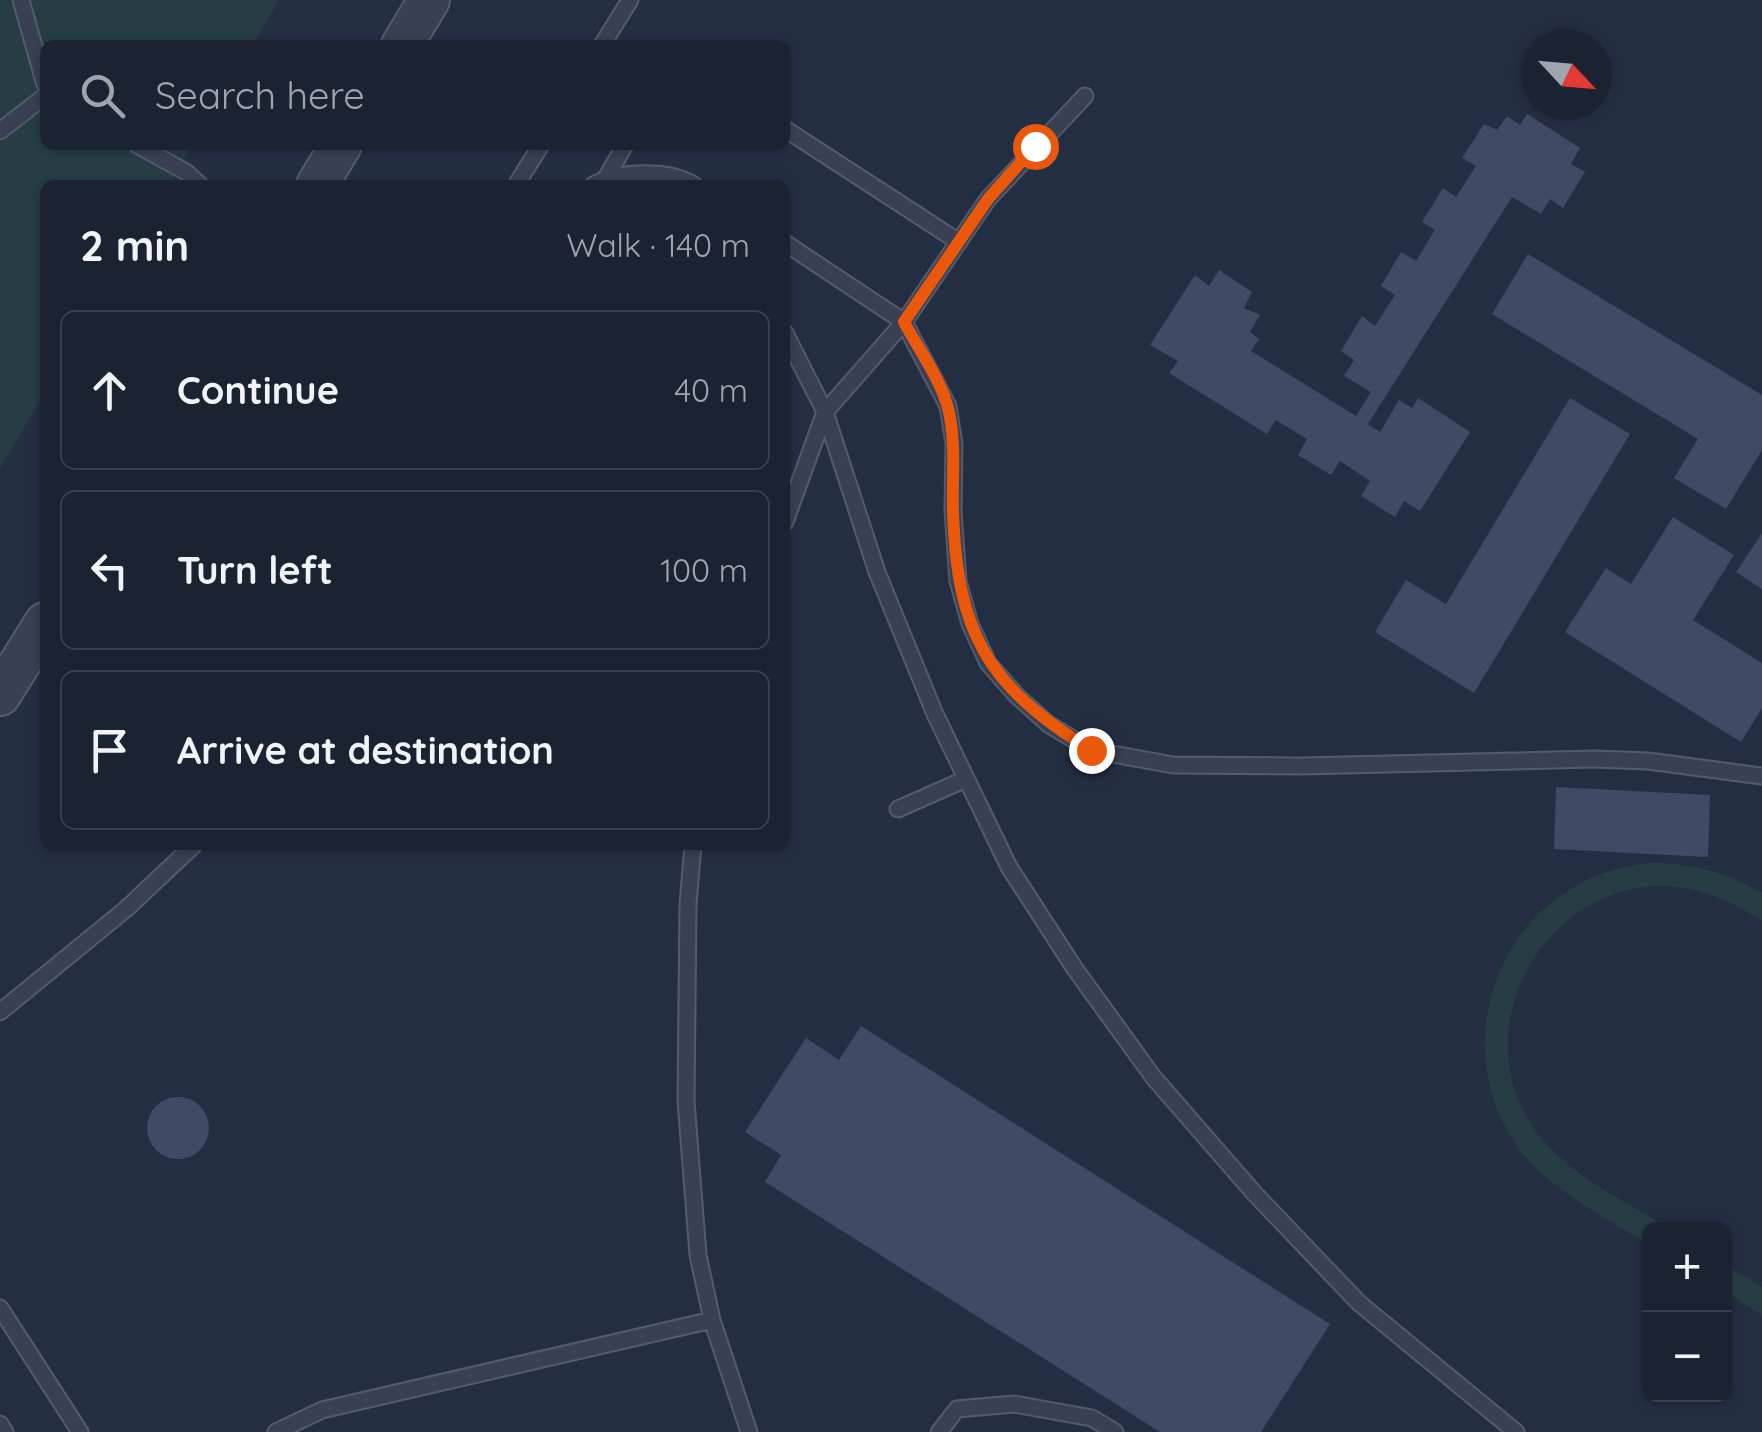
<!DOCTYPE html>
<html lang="en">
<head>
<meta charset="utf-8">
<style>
	:root { --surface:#1b2232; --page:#282f3e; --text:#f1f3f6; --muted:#a0a4ac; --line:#393f4d }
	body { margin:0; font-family:Quicksand,sans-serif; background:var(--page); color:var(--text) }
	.controls { position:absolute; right:30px; bottom:30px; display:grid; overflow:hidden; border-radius:15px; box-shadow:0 2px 8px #0004 }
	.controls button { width:90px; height:90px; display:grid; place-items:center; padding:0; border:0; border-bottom:2px solid var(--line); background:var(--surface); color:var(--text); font:50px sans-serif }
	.compass { position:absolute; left:1522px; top:30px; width:90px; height:90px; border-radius:50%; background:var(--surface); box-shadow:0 2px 8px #0004; rotate:116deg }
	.stop { position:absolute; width:30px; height:30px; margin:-22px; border:8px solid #ea580c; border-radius:50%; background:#fff }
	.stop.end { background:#ea580c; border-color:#fff; box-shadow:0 2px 10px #0008 }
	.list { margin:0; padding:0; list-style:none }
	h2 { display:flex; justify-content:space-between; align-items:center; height:130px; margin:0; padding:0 40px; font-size:42px }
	h2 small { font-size:32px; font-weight:400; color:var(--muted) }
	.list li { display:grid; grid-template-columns:65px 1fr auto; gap:30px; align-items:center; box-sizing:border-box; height:160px; margin:0 20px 20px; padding:0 20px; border:2px solid var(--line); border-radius:15px }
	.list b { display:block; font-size:38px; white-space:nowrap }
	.list em { font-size:32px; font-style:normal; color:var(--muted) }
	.icon { flex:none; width:55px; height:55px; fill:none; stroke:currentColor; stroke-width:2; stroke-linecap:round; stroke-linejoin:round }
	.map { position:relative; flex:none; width:1762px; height:1432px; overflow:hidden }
	.search { position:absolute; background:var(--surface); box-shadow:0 2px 8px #0004; left:40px; top:40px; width:750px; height:110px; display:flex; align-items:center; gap:25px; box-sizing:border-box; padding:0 35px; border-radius:15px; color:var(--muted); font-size:38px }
	.panel { position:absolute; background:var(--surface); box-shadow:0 2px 8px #0004; left:40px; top:180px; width:750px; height:670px; border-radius:15px }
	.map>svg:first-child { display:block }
</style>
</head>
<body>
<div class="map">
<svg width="1762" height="1432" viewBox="0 0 1762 1432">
	<rect width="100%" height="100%" fill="#242e43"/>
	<path fill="#263d44" d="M0,0H279L252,45H45V145H193L169,185H45V392L0,468Z
		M1650,863C1692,863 1726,872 1762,893V921C1736,904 1709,891 1678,887C1554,873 1463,1019 1531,1124C1563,1173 1622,1199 1670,1229L1650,1230L1649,1245C1608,1218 1557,1194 1525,1156C1456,1073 1479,944 1571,889C1595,873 1622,867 1650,863Z
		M1724,1264L1762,1287V1315L1725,1292Z"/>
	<path fill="#404a64" d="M1527,114L1580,148L1571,164L1585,172L1563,208L1550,199L1541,214L1512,197L1368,424L1380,432L1399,400L1412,408L1418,398L1470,432L1420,511L1404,501L1395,517L1361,496L1370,481L1340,461L1331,475L1298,455L1307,439L1276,420L1267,434L1169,373L1178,361L1150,345L1195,275L1209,286L1219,270L1252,292L1244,308L1260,315L1250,332L1259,339L1251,351L1356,416L1371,392L1344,376L1354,360L1341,351L1362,316L1375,326L1395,295L1381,286L1401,252L1416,261L1435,230L1422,222L1443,188L1456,197L1476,166L1462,158L1484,124L1497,130L1507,116L1520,125Z
		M1528,254L1762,395V450L1726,509L1674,478L1698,439L1492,314Z
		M1570,398L1630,434L1474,693L1375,632L1406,580L1446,604Z
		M1673,517L1734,555L1693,620L1762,663V708L1741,742L1565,632L1606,568L1631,584Z
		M1762,533V589L1736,572Z
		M1556,787L1710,795L1708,857L1554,849Z
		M861,1026L1330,1324L1261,1432H1160L765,1182L781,1155L745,1132L806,1038L839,1060Z
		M147 1128a31 31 0 1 1 62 0a31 31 0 1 1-62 0Z"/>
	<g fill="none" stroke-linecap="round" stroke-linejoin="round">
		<defs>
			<path id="service" d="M21,0L45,85
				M602,45L630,0
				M785,129L959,242
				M0,131L45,96
				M137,145L186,172L200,185
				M606,178L625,145
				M516,185L541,145
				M593,185C619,171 668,169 694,185
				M785,243L904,322L948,406L954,444L953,511L958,581L970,624L988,663L1016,695L1048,724L1091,750L1173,765L1302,766L1594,759L1648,761L1762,776
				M785,333L825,412L877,572L935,714L1009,867L1075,969L1154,1078L1255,1194L1359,1303L1516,1432
				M785,522L825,412L904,322L988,199L1085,96
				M898,809L966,779
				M693,845L688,904L686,1101L698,1255L712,1320L749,1432
				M0,1012L126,909L194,845
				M0,1308L80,1432
				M0,1424L5,1432
				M276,1432L322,1410L712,1320
				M939,1432L957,1409L1014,1404L1092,1418L1115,1432"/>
			<path id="tertiary" d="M402,45L429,0
				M317,185L341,145
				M0,695L45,623"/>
		</defs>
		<use href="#service" stroke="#545b6d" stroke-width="19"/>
		<use href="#tertiary" stroke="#545b6d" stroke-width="44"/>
		<use href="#service" stroke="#394053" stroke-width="15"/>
		<use href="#tertiary" stroke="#394053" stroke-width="40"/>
	</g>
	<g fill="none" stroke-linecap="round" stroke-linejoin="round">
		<path stroke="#ea580c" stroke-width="12" d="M1035,146L988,199L904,322C919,350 942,381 949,412C956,445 952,478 953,511C957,633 987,686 1091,750"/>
	</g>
</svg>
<div class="controls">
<button>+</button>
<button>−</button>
</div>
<svg class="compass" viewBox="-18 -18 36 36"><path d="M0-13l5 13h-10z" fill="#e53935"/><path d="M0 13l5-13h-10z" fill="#a0a4ac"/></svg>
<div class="stop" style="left:1035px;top:146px"></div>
<div class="stop end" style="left:1091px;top:750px"></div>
<div class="search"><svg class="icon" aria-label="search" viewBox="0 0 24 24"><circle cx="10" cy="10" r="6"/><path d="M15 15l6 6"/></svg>Search here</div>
<section class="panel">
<h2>2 min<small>Walk · 140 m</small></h2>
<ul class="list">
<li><svg class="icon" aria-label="ahead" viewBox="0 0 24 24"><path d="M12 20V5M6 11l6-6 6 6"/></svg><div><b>Continue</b></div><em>40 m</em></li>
<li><svg class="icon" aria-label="left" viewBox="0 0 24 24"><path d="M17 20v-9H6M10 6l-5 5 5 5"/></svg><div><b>Turn left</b></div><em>100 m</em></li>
<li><svg class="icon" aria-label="arrive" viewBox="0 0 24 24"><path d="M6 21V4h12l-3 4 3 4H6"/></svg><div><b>Arrive at destination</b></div></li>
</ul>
</section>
</div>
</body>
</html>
